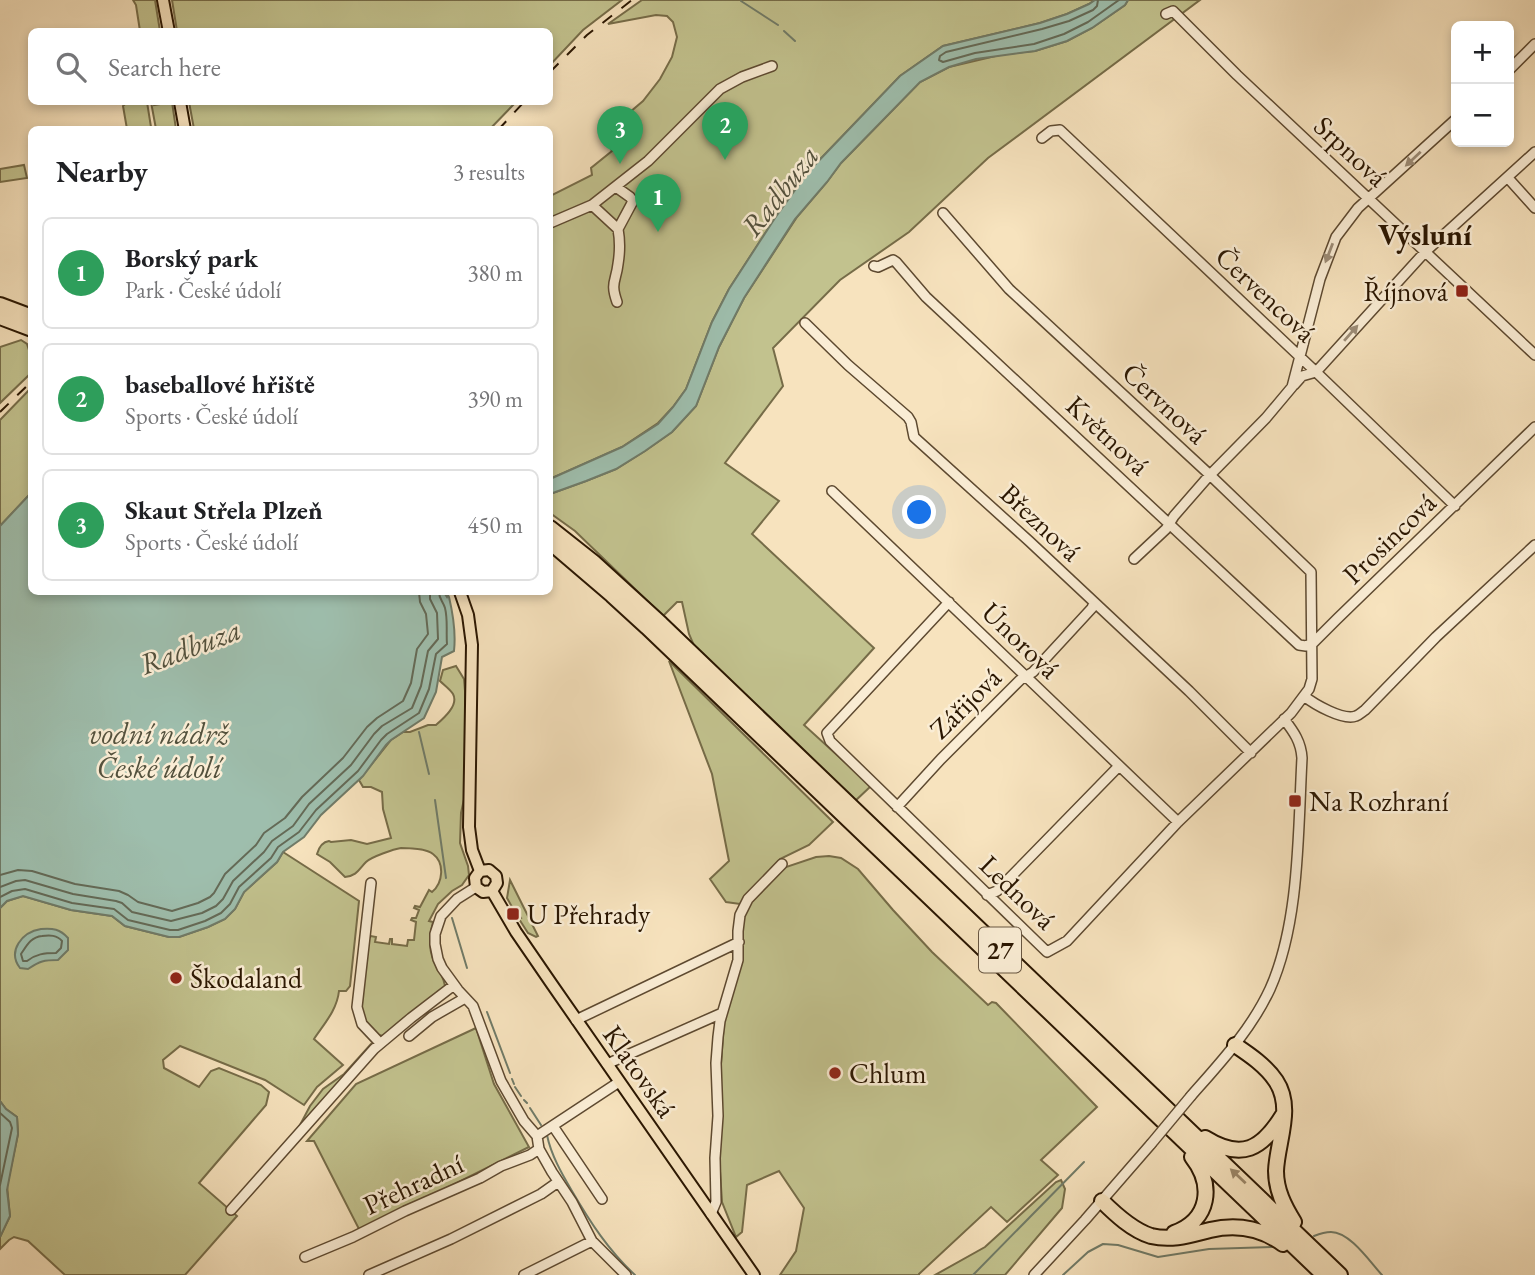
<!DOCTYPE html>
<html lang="en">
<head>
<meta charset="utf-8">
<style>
	:root { --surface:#fff; --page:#f2f2f2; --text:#202124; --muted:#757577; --line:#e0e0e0; --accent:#d93025 }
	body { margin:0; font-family:"EB Garamond",serif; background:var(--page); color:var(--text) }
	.controls { position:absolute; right:21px; top:21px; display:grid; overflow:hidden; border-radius:10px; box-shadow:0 4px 10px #0003 }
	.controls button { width:63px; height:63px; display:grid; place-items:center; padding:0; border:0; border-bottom:2px solid var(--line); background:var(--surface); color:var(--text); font:35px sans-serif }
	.you { position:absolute; left:920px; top:513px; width:24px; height:24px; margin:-18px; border:5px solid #fff; border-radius:50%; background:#1a73e8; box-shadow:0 0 0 10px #1a73e833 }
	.badge { display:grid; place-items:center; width:46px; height:46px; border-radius:50%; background:var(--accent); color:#fff; font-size:23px; font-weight:700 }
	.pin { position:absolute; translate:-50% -58px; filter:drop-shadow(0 2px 4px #0008) }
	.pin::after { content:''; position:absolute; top:37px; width:24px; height:21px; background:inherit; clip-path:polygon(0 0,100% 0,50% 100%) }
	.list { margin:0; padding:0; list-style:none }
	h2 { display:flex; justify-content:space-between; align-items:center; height:91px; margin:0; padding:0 28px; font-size:30px }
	h2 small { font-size:23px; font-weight:400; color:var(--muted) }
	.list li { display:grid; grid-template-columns:46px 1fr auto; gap:21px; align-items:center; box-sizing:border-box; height:112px; margin:0 14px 14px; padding:0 14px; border:2px solid var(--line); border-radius:10px }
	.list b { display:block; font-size:26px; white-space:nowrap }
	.list p { margin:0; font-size:23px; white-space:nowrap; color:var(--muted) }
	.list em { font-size:23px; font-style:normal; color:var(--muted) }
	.icon { flex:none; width:38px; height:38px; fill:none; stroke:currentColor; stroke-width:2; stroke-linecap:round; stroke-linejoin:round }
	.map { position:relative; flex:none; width:1535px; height:1275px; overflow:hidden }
	.search { position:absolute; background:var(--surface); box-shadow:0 4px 10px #0003; left:28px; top:28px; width:525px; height:77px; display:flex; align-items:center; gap:18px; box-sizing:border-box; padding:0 24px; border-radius:10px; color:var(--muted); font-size:26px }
	.panel { position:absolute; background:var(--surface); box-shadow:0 4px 10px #0003; left:28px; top:126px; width:525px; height:469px; border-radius:10px }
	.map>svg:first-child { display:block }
</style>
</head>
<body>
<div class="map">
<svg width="1535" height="1275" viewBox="0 0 1535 1275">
	<rect width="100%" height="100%" fill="#f7e3be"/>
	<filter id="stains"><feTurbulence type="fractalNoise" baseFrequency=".00286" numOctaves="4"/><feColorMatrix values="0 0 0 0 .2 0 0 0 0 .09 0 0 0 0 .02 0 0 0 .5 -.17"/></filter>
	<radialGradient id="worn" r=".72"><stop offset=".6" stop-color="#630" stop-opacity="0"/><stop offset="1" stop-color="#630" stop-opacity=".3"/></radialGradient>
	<path fill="#c2c28e" stroke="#766c48" stroke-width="2" d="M133,0H155L160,31H140L136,5Z
		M172,0H622L583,30L550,65V32L177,31Z
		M642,0H1095L1089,4L1067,14L1040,23L943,46L900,76L808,172L777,215L729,289L712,322L686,389L673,407L658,423L622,447L550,479V196L592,175L591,168L612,151L606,139L616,124L643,101L660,79L672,57L677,37L673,22L667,16L656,15L608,24Z
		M1128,0H1200L988,158L909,232L840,280L773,348L783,386L725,463L779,501L752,534L874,648L804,725L871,786L854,802L695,648L689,634L682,602H677L663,616L575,531L550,513V494L586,481L616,469L645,451L672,432L696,406L719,347L744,298L797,217L827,182L841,163L920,82L949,67L1004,54L1035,51L1067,41L1092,28L1125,5Z
		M127,102H147L151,127L149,129H127L123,106Z
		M151,102H153L154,105L172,102L176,129H156Z
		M189,102H516L489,130L194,129Z
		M24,165L27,178L0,182V169Z
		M21,340L27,344L31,356V373L0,403V347Z
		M31,388V493L0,526V420Z
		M669,661L833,822L809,845L780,859L740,904L726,902L710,879L729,861L712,774Z
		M456,666L464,679L465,691V795L461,813L460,843L468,866L469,875L462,885L452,891L438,904L429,921L433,922C429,938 428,953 437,967C441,975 445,979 445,988L384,1036L378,1035L368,1027L361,1013L368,939L371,936L376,937L375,942L389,944L390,939H392V944L407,946L408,940H414L416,922L411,920L412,918H416L419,910L414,908L415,906L420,907L429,890L432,892C443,883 445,863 433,854C427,849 409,848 401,848C394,849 371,857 366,862C359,869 357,876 345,877L330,862L317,854C319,847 322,842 329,841L331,842L351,840L367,844L391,838L383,809L382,792L371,787H363L359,780L391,740L403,732H410L428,725H436C444,718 459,705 453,694C450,689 444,685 440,681L443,670Z
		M283,852L359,901L350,986L346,991H339C337,1010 324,1024 314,1039L343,1065L317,1087L304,1105L265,1080L180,1046L163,1060L164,1068L199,1087L211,1071L219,1068L261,1085L269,1092L266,1105L199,1183L237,1216L185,1275H65L28,1241L14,1237L9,1240L0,1249V1237L10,1216L7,1186L18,1134L17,1117L6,1109L0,1101V908L7,901L23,896L71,910L112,916L125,926L169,937H179L208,927L225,919L235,909L244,892L277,862Z
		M829,856L841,858L858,869L893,910L932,952L988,1005L992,1002L996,1003L1097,1107L1041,1160L1058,1175L1007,1222L991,1207L919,1274V1275H780L796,1251L804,1208L779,1171L747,1185L742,1232L736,1237L722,1202L718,1140L720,1079L724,1021L742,957L743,917L747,905L783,868L816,857Z
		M510,880L538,936L536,937L528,933L519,919L521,918L518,914H516L507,898Z
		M476,1028L494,1084L529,1147L360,1231L314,1141H307L356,1084Z
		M371,1044L372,1046L304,1123L300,1125L310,1106L323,1089L344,1074Z
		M1061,1180L1065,1189L1062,1208L1005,1275H935L985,1247L1056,1182Z"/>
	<path fill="#9ebead" stroke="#707b68" stroke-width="2" d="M1095,0H1128L1125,5L1092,28L1067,41L1035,51L976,59L949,67L920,82L841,163L827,182L795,219L744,298L719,347L696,406L672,432L645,451L616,469L586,481L550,494V479L622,447L658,424L673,407L686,389L712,322L729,289L775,218L808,172L900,76L943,46L1040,23L1067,14L1089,4Z
		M31,493L32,592H447L445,594L447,597L448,595L449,597C453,614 456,633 454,651L442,657L436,692L424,718L391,740L386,745L363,776L321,815L304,837L283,852L277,862L244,892L235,909L225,919L208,927L179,937H169L125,926L112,916L71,910L23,896L7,901L0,908V526Z
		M41,929C53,928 60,929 68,938V950L58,960C44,960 40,961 28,969L20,968C7,951 22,932 41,929Z
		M0,1101L6,1109L17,1117L18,1134L7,1190L10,1216L0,1237Z"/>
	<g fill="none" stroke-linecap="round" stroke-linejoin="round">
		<path stroke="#646a57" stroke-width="2" d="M1098,0L1097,6L1093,10L1069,21L1042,29L946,52L940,56L939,60L943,62L975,53L1034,44L1064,34L1088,22L1119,0
			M0,875L18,870L32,871L75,884L119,891L128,895L138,902L172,911L198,903L210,897L214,893L225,874L256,845L264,833L285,818L302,797L343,758L367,727L377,718L403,701L411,683L417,649L428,634L426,614L420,602L419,592
			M0,887L16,881L25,880L73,894L116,901L122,903L132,912L171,921L202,913L216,906L223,899L233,881L264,852L272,841L293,826L309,804L351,765L374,734L382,726L412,708L421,686L428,651L438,639L437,613L430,599V592
			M0,897L12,891L25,889L72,903L114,909L128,920L170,930H178L205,921L221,913L230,904L239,887L271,858L278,847L299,832L316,810L358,771L381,740L387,734L419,713L429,689L436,654L447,644C446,632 448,620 445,608C443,601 439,599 439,592
			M42,936C50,935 57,935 62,941L61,948L56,953C44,953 36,954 27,961H23L21,954C27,945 31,937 42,936Z
			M0,1113L10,1122L12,1128L0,1185"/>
		<path stroke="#707b68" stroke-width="2" d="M741,1L778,25
			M784,31L795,41
			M419,732L429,774
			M435,800L446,878
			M452,918L467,968
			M487,1012L510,1073
			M512,1079L514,1084
			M515,1087L521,1096
			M524,1100L527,1103
			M530,1108L541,1125
			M547,1135C551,1155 562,1174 572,1191C590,1222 609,1251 635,1275
			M1314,1236C1319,1234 1326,1232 1331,1232C1350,1232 1370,1262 1382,1275
			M973,1275L1084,1162
			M1063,1275L1088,1252L1103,1244L1118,1245L1158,1257L1209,1249L1274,1247"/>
		<defs>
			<path id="minor" d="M1166,14L1173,11L1237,75L1535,355
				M1509,70L1535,44
				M1042,138L1051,131L1060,130L1316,372L1455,506
				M1508,178L1535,208
				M616,187L630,197L633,201L618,229
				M592,205L618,229C620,240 620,252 618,264C616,282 610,282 617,302
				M943,213L1009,289L1210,475L1311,572L1312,679L1309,689L1291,713L1178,822L1067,941L1047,952L830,741L827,733L949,602
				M550,223L592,205L648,161L720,89L742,77L772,66
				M874,266L878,267L893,260L896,262L926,297L1299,645L1306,646L1313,643L1337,619L1535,427
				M805,323L848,365L908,417L911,422L914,437L1029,541L1189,691L1251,753
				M1294,385L1302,376L1316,372L1425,252L1535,152
				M832,491L1178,822
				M1134,559L1166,529L1174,516L1208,477L1266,418L1292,387L1320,279L1336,237L1358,208L1456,119
				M1304,696C1314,704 1343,721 1356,716C1359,715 1362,712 1365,710L1436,637L1535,545
				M897,807L941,759L1020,680L1033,672L1092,608L1094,603
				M371,883L357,1007L362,1024L380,1043
				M476,887L457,899L441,916L435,934V944L438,959L442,968L458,990L473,1006L501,1081L524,1121L537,1136L539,1149L552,1172L572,1202L592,1241L626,1275
				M987,895L997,891L1119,766
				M576,1020L739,942
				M409,1036L432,1017L465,998
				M607,1064L722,1013
				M1191,1096C1220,1063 1251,1030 1270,989C1300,922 1298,831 1302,758C1301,742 1294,732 1284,719
				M553,1126L602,1199
				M537,1136L619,1082
				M231,1210L374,1049L411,1018L454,985
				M711,1214L716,1202L715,1158L718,1116L716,1063L718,1037L720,1021L738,960V931L740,915L748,899L782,864
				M305,1257L353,1237L405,1211L480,1178L501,1166L530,1155L539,1149
				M369,1275L451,1239L541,1194L558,1182
				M524,1275L592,1241
				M1034,1275L1085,1220L1151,1144"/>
			<path id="major" d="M163,0L169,32
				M180,102L185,130
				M460,592L468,615L472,645L469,827L472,850L480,871
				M480,871L489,870L496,876L497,883L492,891
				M480,871L475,878L476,887L483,892L492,891
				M492,891L516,932L551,983L754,1275"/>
			<path id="highway" d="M0,305L32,317
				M0,317L32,329
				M550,528L593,562L661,624L1340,1275
				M550,542L612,595L647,627L1324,1275
				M1235,1045C1250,1055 1266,1066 1276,1081C1294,1108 1277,1142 1276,1171C1276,1190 1284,1206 1294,1222
				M1205,1138C1242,1161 1262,1149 1283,1115
				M1102,1201C1115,1214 1132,1230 1151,1236C1172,1241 1190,1235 1210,1230C1236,1224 1261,1228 1283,1244
				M1174,1233C1210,1220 1214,1185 1192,1157"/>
		</defs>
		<use href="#minor" stroke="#5d4930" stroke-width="12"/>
		<use href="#major" stroke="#2a1601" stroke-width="14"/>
		<use href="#highway" stroke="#2a1601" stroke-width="18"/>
		<use href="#minor" stroke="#faedd5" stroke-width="9"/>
		<use href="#major" stroke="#f7e3be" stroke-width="10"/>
		<use href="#highway" stroke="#f7e3be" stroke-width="14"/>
		<path stroke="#2a1601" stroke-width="2" stroke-dasharray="12 12" stroke-linecap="butt" d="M550,72L587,35L632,0
			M498,130L524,102
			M0,412L32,381"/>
		<defs>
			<path id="minor-bridge" d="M1151,1144L1191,1096"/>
		</defs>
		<use href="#minor-bridge" stroke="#5d4930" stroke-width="12" stroke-linecap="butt"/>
		<use href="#minor-bridge" stroke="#faedd5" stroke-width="9"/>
	</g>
	<defs><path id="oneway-solid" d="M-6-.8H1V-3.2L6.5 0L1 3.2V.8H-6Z" transform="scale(1.75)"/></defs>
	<g fill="#9c8c76">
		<use href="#oneway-solid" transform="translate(1413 159) rotate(137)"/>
		<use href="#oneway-solid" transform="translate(1329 253) rotate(111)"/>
		<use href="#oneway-solid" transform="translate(1351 333) rotate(-49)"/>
	</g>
	<use fill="#9b8769" href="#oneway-solid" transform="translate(1238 1176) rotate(-137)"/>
	<g fill="#8f2418" stroke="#faedd5" stroke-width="2.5">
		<rect x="1455" y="284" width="14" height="14" rx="3.5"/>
		<rect x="1288" y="794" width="14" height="14" rx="3.5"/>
		<rect x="506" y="907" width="14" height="14" rx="3.5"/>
		<circle cx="176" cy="978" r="7"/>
		<circle cx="835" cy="1073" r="7"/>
	</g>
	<g text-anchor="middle" stroke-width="5" stroke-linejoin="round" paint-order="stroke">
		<rect fill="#faedd5" stroke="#685641" stroke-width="2" x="979" y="927.5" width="42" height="45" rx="5"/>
		<g font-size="26" font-weight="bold" fill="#2a1601">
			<text x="1000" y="959">27</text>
		</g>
		<g font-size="28" fill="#2a1601" stroke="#faedd5">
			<text transform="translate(1351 151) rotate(43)" y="10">Srpnová</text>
			<text transform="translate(1266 294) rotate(43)" y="10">Červencová</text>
			<text transform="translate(1165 403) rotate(43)" y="10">Červnová</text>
			<text transform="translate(1108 435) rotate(43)" y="10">Květnová</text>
			<text transform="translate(1041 522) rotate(43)" y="10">Březnová</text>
			<text transform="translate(1389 538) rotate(-44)" y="10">Prosincová</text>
			<text transform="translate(1021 640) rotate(44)" y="10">Únorová</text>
			<text transform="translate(965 703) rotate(-45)" y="10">Zářijová</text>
			<text transform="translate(1018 892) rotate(44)" y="10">Lednová</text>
			<text transform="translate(640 1071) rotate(55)" y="10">Klatovská</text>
			<text transform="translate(413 1184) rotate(-25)" y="10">Přehradní</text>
		</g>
		<g font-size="28" fill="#2a1601" stroke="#faedd5" text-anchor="start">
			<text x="1448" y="301" text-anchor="end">Říjnová</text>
			<text x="1309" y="811">Na Rozhraní</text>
			<text x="527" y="924">U Přehrady</text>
			<text x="190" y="988">Škodaland</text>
			<text x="849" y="1083">Chlum</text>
		</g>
		<g font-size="30" font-style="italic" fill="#53513d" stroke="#faedd5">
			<text transform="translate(780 191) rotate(-52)" y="10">Radbuza</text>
			<text transform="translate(190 647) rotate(-21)" y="10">Radbuza</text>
			<text x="159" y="744">vodní nádrž<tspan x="159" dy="34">České údolí</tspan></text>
		</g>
		<g font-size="30" font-weight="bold" fill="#2a1601" stroke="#faedd5">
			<text x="1425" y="245">Výsluní</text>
		</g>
	</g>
	<rect width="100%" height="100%" filter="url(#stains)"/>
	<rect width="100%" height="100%" fill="url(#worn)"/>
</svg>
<div class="controls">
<button>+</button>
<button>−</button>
</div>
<div class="you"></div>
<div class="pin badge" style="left:658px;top:232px;background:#2e9e5b">1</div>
<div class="pin badge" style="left:725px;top:160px;background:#2e9e5b">2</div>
<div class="pin badge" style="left:620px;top:164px;background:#2e9e5b">3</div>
<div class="search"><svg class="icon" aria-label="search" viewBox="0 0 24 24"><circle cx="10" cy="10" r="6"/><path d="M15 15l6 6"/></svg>Search here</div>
<section class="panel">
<h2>Nearby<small>3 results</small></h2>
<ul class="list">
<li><span class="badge" style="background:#2e9e5b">1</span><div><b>Borský park</b><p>Park · České údolí</p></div><em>380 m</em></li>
<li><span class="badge" style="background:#2e9e5b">2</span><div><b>baseballové hřiště</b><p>Sports · České údolí</p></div><em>390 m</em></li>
<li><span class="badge" style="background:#2e9e5b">3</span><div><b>Skaut Střela Plzeň</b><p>Sports · České údolí</p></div><em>450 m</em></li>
</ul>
</section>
</div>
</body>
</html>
